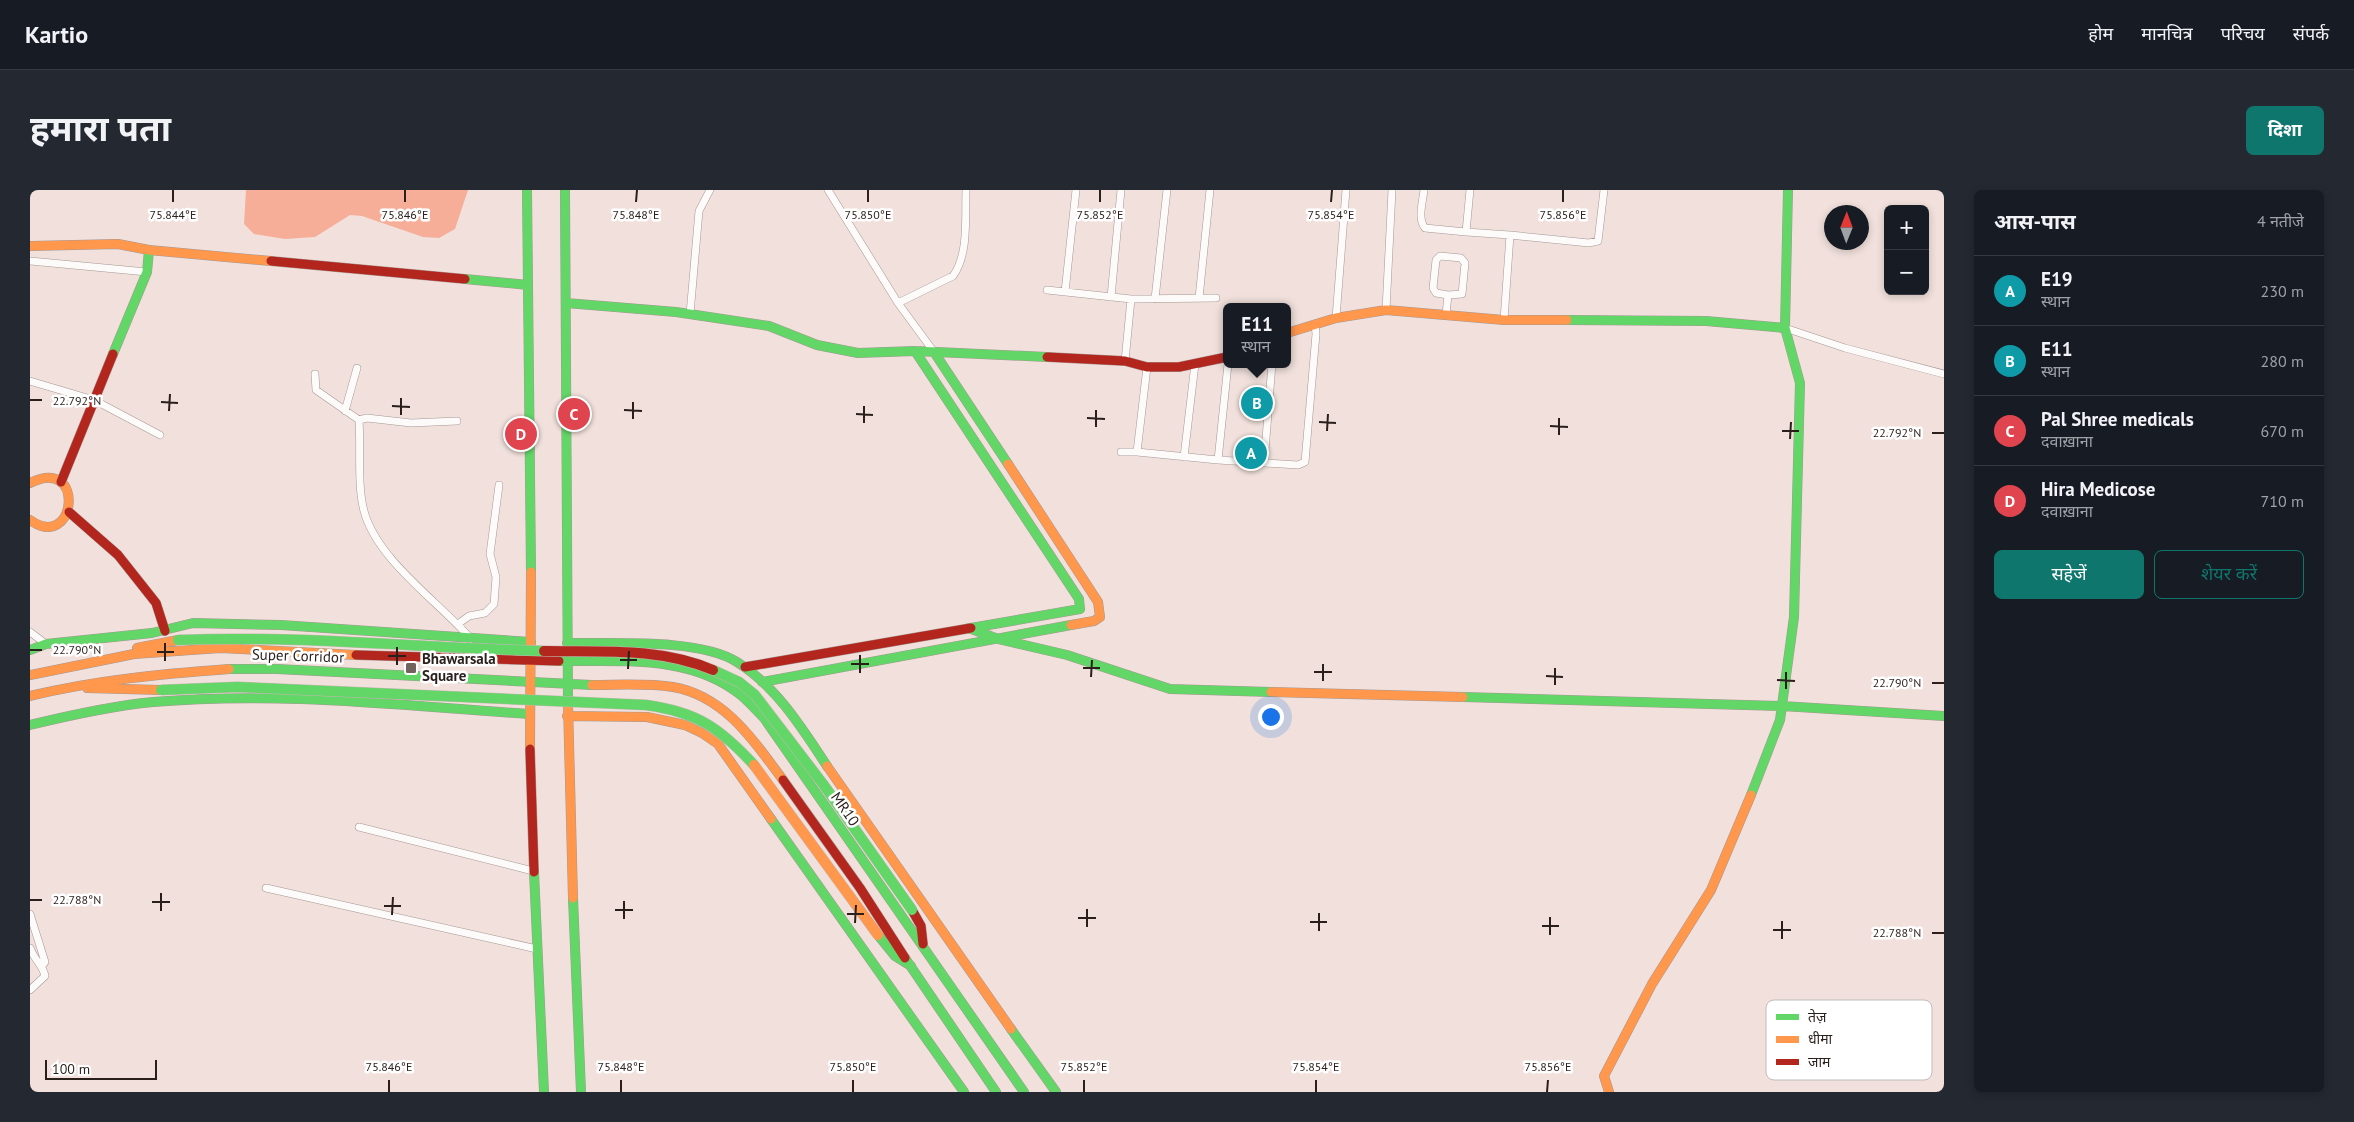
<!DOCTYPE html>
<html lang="hi">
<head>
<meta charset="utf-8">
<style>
	:root { --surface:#171b24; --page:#242831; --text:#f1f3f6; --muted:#9ea1a6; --line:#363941; --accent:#0f766e }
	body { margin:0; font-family:"PT Sans","Noto Sans Devanagari",sans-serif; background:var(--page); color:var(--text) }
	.controls { position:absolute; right:15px; top:15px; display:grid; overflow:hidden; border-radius:8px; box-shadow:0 2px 8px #0003 }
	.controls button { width:45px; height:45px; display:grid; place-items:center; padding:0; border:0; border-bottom:1px solid var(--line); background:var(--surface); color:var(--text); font:25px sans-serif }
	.compass { position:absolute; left:1794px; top:15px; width:45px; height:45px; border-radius:50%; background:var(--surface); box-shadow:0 2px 8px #0003; rotate:1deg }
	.scale { position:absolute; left:15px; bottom:12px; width:112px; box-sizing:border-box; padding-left:5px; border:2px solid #2a1f1b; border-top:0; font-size:14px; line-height:18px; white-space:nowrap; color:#2a1f1b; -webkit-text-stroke:4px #fff; paint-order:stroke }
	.you { position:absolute; left:1240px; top:526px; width:18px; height:18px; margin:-12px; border:4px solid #fff; border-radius:50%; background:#1a73e8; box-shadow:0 0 0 8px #1a73e833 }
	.badge { display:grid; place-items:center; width:32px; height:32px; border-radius:50%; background:var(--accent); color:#fff; font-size:16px; font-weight:700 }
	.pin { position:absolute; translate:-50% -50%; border:2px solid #fff; box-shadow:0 1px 5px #0006 }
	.popup { position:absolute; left:1193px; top:113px; width:68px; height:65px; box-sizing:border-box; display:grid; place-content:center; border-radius:8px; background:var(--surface); filter:drop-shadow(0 1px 4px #0005); font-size:16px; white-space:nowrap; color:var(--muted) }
	.popup b { font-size:19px; color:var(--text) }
	.popup::after { content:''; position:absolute; left:50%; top:100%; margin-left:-10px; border:10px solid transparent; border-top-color:var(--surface) }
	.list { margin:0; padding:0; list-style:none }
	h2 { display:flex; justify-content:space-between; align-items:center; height:65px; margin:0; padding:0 20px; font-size:21px }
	h2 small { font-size:16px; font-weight:400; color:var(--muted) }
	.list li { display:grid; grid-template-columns:32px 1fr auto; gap:15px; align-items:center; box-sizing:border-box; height:70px; padding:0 20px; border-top:1px solid var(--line) }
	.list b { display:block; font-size:19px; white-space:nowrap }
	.list p { margin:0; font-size:16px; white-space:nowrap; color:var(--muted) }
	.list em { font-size:16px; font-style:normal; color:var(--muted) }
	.actions { display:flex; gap:10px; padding:15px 20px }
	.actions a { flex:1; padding:11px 0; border:1px solid var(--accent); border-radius:8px; text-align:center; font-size:18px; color:var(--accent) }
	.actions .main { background:var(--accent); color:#fff }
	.map { position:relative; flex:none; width:1914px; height:902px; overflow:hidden; border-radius:8px }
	header { display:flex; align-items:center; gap:30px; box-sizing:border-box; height:70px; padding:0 25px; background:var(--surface); border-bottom:1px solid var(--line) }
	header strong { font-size:24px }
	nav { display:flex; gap:28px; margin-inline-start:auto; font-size:18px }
	.intro { display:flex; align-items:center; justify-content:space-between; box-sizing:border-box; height:120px; padding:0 30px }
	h1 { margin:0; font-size:35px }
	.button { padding:12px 22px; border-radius:8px; background:var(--accent); color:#fff; font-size:18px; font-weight:700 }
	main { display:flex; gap:30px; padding:0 30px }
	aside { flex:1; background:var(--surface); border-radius:8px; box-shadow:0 2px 8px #0003 }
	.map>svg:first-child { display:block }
</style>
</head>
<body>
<header>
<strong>Kartio</strong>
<nav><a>होम</a><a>मानचित्र</a><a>परिचय</a><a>संपर्क</a></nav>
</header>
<div class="intro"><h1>हमारा पता</h1><a class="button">दिशा</a></div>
<main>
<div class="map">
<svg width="1914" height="902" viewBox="0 0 1914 902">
	<rect width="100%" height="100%" fill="#f1e0db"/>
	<path fill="#f6ae98" d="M216,0H438L425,39L409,48L393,47L332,26L320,25L285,47L255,49L224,44L214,34Z"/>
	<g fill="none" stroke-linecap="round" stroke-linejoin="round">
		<defs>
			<path id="street" d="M798,0L868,113L904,162
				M1394,0C1393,11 1387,29 1395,38L1436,42
				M1440,0L1436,42L1480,45L1474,130
				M1480,45L1559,53L1568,51L1574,0
				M0,71L117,82
				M1017,100L1101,109L1186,108
				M1035,102L1046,0
				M1081,107L1091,0
				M1169,108L1180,0
				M1125,109L1137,0
				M868,113L923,86C939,64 935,27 936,0
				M1356,120L1362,0
				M660,124L669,21L680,0
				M1416,124L1418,105L1406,103L1403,98L1406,70L1410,66L1431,68L1435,73L1432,104L1418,105
				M1306,128L1316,0
				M1755,138L1815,158L1914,184
				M1095,171L1101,109
				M1198,174L1188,270L1268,275L1275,272L1286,144L1285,134
				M1117,177L1107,262L1188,270
				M285,184L286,200L329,230C331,258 327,295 334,321C347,370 409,412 441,449
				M0,191L64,210L130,245
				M315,221L327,178
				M329,230L337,228L381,233L427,231
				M1091,262H1107
				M1154,267L1165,174
				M1234,273L1242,174
				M428,434L439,426L455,423L464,414L466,387L460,364L469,295
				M0,442L16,454
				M329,637L503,681
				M236,698L507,759
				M0,724L15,772L12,776
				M0,758C5,771 13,775 15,786L0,800"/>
			<path id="fast" d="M497,0L501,382
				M535,0L538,514
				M435,89L498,95
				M536,113L646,122L739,136L787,155L828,163L885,161L1017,167
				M1537,130L1676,131L1755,138
				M885,161L1049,409L1050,419L941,438
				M904,162L978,274
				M83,164L117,82L119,60
				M939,438L968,449L1037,465L1140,499L1241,502
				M537,453C583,454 669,448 707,472C746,496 772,538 797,576
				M0,460L16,454L122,443L163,433L251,435L501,452
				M529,471C591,472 661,464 712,506C720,513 727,521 734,528L994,902
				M199,479H247L562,495
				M732,492L1041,435
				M1433,507L1752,516L1914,526
				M0,535C41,525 81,516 123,512C248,501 374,516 499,524
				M1721,605L1750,530L1764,427L1770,193L1755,138L1758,0
				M741,629L934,902
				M504,682L514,902
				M543,708L551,902
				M848,745L865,766L881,776
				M875,768L966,902
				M981,839L1026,902"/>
			<path id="slow" d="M0,56L88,54L119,60L241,71
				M1257,143L1306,128L1356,120L1474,130H1537
				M978,274L1068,412L1070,427L1064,431L1041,435
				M0,293C57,265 46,363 0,330
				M107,458L148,450
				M0,485L104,464L190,458L326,465
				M562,495C588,495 617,493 643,497C695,506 724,551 753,590
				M57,498L131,500
				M1241,502L1433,507
				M0,506C66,490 131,484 199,479
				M538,514L543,708
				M537,526L617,527L655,535L672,543L688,554L741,629
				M500,559L501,382
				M797,576L981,839
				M1579,902L1574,886L1622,794L1681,700L1721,605"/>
			<path id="jam" d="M241,71L435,89
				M1017,167L1095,171L1117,177H1149L1197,167
				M31,292L83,164
				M39,322L88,365L126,413L135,441
				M326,465L529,471
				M715,477L941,438
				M500,559L504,682
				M753,590L830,698L875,768
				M882,720L891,736L893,754"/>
		</defs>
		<use href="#street" stroke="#a59894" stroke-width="8"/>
		<use href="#fast" stroke="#a59894" stroke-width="10"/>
		<use href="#slow" stroke="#a59894" stroke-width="10"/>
		<use href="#jam" stroke="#a59894" stroke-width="10"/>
		<use href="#street" stroke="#fdfafa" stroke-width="7"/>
		<use href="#fast" stroke="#63d668" stroke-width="9"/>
		<use href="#slow" stroke="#ff974d" stroke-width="9"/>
		<use href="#jam" stroke="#b3261e" stroke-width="9"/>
		<defs>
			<path id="fast-bridge" d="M148,450C270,445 391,458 514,461
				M683,480L709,492L725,505L793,594L882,720
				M131,500L207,497L616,515C667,522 690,538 724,575"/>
			<path id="slow-bridge" d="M724,575L848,745"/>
			<path id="jam-bridge" d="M514,461C570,462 630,457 683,480"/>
		</defs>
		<use href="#fast-bridge" stroke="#c5b7b3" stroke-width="11" stroke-linecap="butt"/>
		<use href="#slow-bridge" stroke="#c5b7b3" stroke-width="11" stroke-linecap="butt"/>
		<use href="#jam-bridge" stroke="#c5b7b3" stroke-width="11" stroke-linecap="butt"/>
		<use href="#fast-bridge" stroke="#63d668" stroke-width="10"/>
		<use href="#slow-bridge" stroke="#ff974d" stroke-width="10"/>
		<use href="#jam-bridge" stroke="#b3261e" stroke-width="10"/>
	</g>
	<path fill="none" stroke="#2a1f1b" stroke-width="2" d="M143,12V0M375,12V0M606,12L607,0M838,12V0M1070,12V0M1301,12L1302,0M1533,12V0M0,210H12M131,212L148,213M362,216L380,217M594,220L612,221M139,221L140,204M826,224L843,225M371,225V208M1057,228L1075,229M603,229V212M1289,232L1306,233M834,233V216M1520,236L1538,237M1066,237V220M1297,241L1298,224M1752,241H1769M1902,243H1914M1529,245V228M1760,249L1761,232M0,460H12M127,462H144M358,466H376M590,470H607M135,471V453M821,474H839M367,475V457M1053,478H1070M598,479L599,461M1284,482H1302M830,483V465M1516,486L1533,487M1061,487L1062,470M1747,490L1765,491M1293,491V474M1902,493H1914M1525,495V478M1756,499V482M0,710H12M122,712H140M354,716H371M585,720H603M131,721V703M817,724H834M362,725L363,707M1048,728H1066M594,729V711M1280,732H1297M825,733L826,715M1512,736H1529M1057,737V719M1743,740H1761M1289,741V723M1902,743H1914M1520,745V727M1752,749V731M359,902V890M591,902V890M823,902V890M1054,902V890M1286,902V890M1517,902L1518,890"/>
	<rect fill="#70635e" stroke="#fff" stroke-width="2" x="375" y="472" width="12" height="12" rx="2.5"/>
	<g text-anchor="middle" stroke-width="5" stroke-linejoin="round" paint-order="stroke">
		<g font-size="15" fill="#2a1f1b" stroke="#fff">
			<text transform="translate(268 466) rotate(2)" y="5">Super Corridor</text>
			<text transform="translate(815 619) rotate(55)" y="5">MR10</text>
		</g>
		<g font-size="15" font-weight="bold" fill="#2a1f1b" stroke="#fff" text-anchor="start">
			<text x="392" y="474">Bhawarsala<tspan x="392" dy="17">Square</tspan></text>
		</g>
	</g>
	<rect x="1736" y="810" width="166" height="80" rx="8" fill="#fff" stroke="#bfbcbb" stroke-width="1"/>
	<rect x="1746" y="824" width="23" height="6" fill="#63d668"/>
	<rect x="1746" y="846" width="23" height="7" fill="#ff974d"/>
	<rect x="1746" y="869" width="23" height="6" fill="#b3261e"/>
	<g font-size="14" fill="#2a1f1b">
		<text x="1778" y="832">तेज़</text>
		<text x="1778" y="854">धीमा</text>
		<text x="1778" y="877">जाम</text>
	</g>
	<g font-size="12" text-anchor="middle" fill="#2a1f1b" stroke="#fff" stroke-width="5" stroke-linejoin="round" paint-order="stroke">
		<text x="143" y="29">75.844°E</text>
		<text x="375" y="29">75.846°E</text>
		<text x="606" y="29">75.848°E</text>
		<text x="838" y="29">75.850°E</text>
		<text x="1070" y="29">75.852°E</text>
		<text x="1301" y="29">75.854°E</text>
		<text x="1533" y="29">75.856°E</text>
		<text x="47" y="215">22.792°N</text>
		<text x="1867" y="247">22.792°N</text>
		<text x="47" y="464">22.790°N</text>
		<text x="1867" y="497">22.790°N</text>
		<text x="47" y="714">22.788°N</text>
		<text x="1867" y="747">22.788°N</text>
		<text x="359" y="881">75.846°E</text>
		<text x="591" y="881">75.848°E</text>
		<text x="823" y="881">75.850°E</text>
		<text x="1054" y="881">75.852°E</text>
		<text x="1286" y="881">75.854°E</text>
		<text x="1518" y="881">75.856°E</text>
	</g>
</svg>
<div class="controls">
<button>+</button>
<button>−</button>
</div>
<svg class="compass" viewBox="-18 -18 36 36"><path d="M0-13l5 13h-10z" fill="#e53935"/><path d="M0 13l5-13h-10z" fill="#9ea1a6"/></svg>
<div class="scale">100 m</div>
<div class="you"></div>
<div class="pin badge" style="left:1221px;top:263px;background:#0f9aa8">A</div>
<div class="pin badge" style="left:1227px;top:213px;background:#0f9aa8">B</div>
<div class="popup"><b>E11</b>स्थान</div>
<div class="pin badge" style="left:544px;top:224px;background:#e0444e">C</div>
<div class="pin badge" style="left:491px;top:244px;background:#e0444e">D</div>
</div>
<aside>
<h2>आस-पास<small>4 नतीजे</small></h2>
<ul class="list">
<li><span class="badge" style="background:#0f9aa8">A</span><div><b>E19</b><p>स्थान</p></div><em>230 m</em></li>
<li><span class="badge" style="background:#0f9aa8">B</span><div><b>E11</b><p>स्थान</p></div><em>280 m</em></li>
<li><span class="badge" style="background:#e0444e">C</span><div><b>Pal Shree medicals</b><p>दवाख़ाना</p></div><em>670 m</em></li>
<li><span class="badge" style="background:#e0444e">D</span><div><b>Hira Medicose</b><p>दवाख़ाना</p></div><em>710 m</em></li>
</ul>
<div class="actions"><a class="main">सहेजें</a><a>शेयर करें</a></div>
</aside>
</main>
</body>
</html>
